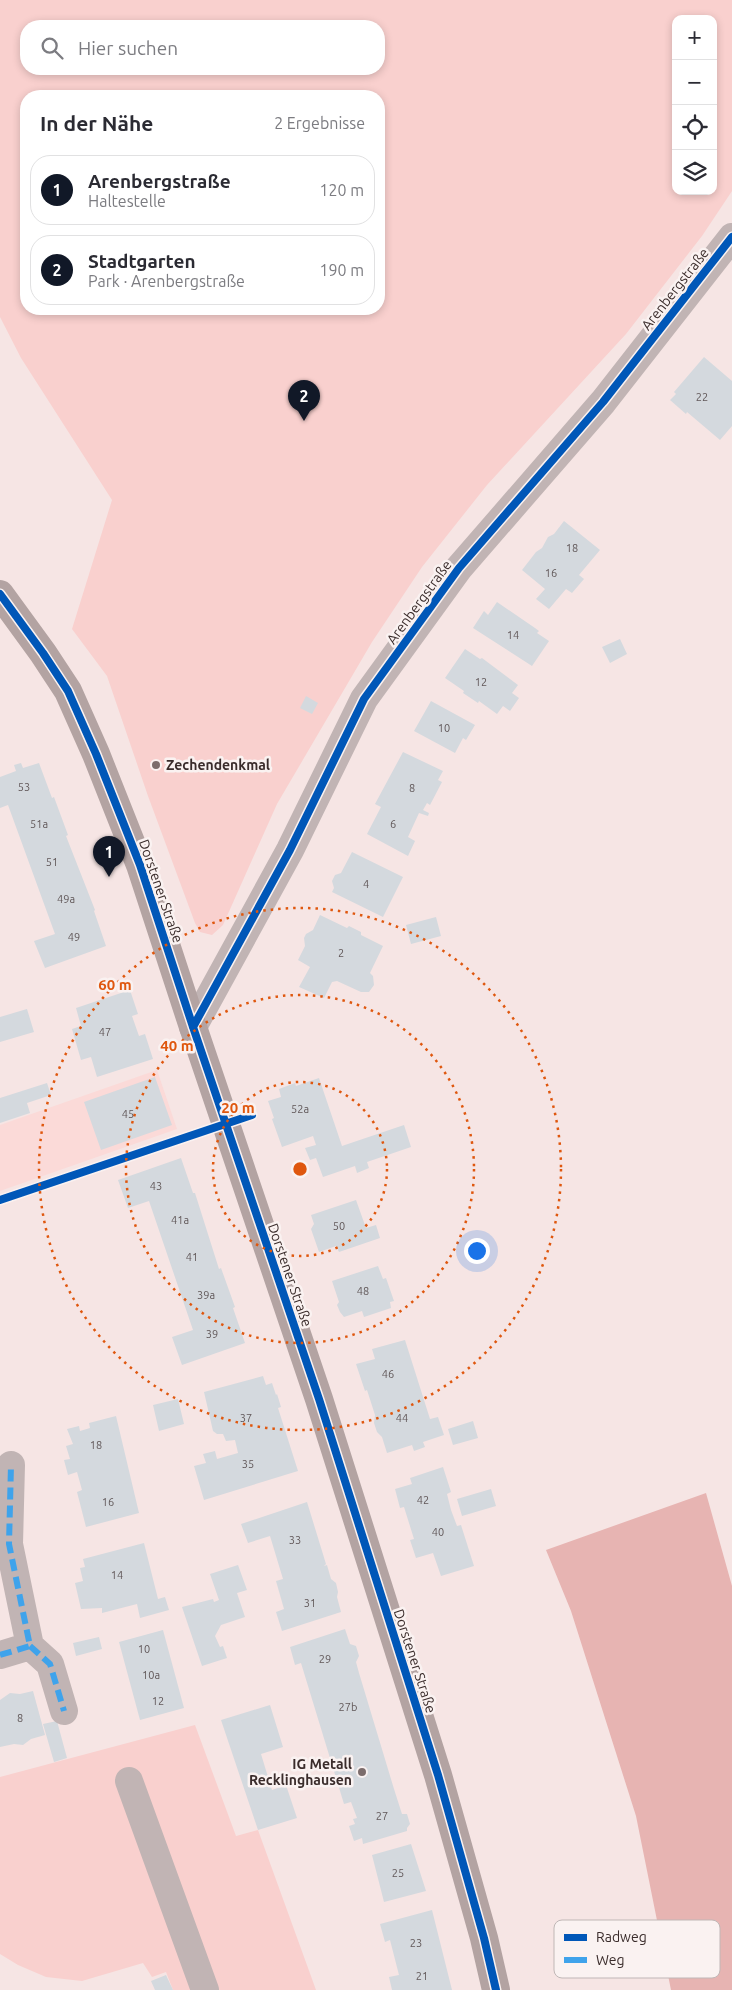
<!DOCTYPE html>
<html lang="de">
<head>
<meta charset="utf-8">
<style>
	:root { --surface:#fff; --page:#f7f7f7; --text:#2b2b33; --muted:#7c7c81; --line:#e1e1e2; --accent:#111827 }
	body { margin:0; font-family:Ubuntu,sans-serif; background:var(--page); color:var(--text) }
	.controls { position:absolute; right:15px; top:15px; display:grid; overflow:hidden; border-radius:10px; box-shadow:0 2px 8px #0003 }
	.controls button { width:45px; height:45px; display:grid; place-items:center; padding:0; border:0; border-bottom:1px solid var(--line); background:var(--surface); color:var(--text); font:25px sans-serif }
	.you { position:absolute; left:476px; top:1250px; width:18px; height:18px; margin:-12px; border:4px solid #fff; border-radius:50%; background:#1a73e8; box-shadow:0 0 0 8px #1a73e833 }
	.badge { display:grid; place-items:center; width:32px; height:32px; border-radius:50%; background:var(--accent); color:#fff; font-size:16px; font-weight:700 }
	.pin { position:absolute; translate:-50% -41px; filter:drop-shadow(0 1px 2px #0008) }
	.pin::after { content:''; position:absolute; top:26px; width:18px; height:15px; background:inherit; clip-path:polygon(0 0,100% 0,50% 100%) }
	.list { margin:0; padding:0; list-style:none }
	h2 { display:flex; justify-content:space-between; align-items:center; height:65px; margin:0; padding:0 20px; font-size:21px }
	h2 small { font-size:16px; font-weight:400; color:var(--muted) }
	.list li { display:grid; grid-template-columns:32px 1fr auto; gap:15px; align-items:center; box-sizing:border-box; height:70px; margin:0 10px 10px; padding:0 10px; border:1px solid var(--line); border-radius:20px }
	.list b { display:block; font-size:19px; white-space:nowrap }
	.list p { margin:0; font-size:16px; white-space:nowrap; color:var(--muted) }
	.list em { font-size:16px; font-style:normal; color:var(--muted) }
	.icon { flex:none; width:28px; height:28px; fill:none; stroke:currentColor; stroke-width:2; stroke-linecap:round; stroke-linejoin:round }
	.map { position:relative; flex:none; width:732px; height:1990px; overflow:hidden }
	.search { position:absolute; background:var(--surface); box-shadow:0 2px 8px #0003; left:20px; top:20px; width:365px; height:55px; display:flex; align-items:center; gap:12px; box-sizing:border-box; padding:0 18px; border-radius:20px; color:var(--muted); font-size:19px }
	.panel { position:absolute; background:var(--surface); box-shadow:0 2px 8px #0003; left:20px; top:90px; width:365px; height:225px; border-radius:20px }
	.map>svg:first-child { display:block }
</style>
</head>
<body>
<div class="map">
<svg width="732" height="1990" viewBox="0 0 732 1990">
	<rect width="100%" height="100%" fill="#f6e5e4"/>
	<path fill="#fbdad8" d="M157,1070L177,1129L0,1191V1125Z"/>
	<path fill="#f9d0ce" fill-rule="evenodd" d="M0,0H732V191L702,236L626,334L487,485L422,567L372,642L277,804L223,925L212,935L200,932L195,923L148,796L107,676L72,629L112,500L21,358L0,317ZM676,19H713V191H676ZM26,26H379V69H26ZM26,96H379V309H26Z
		M195,1725L236,1836L258,1830L316,1990H173L166,1972L152,1977L143,1963L82,1981L46,1977L18,1965L0,1954V1777Z"/>
	<path fill="#e7b4b2" d="M706,1493L732,1586V1990H671L636,1816L571,1611L546,1550Z"/>
	<path fill="#d4d9de" d="M704,357L732,381V426L720,440L687,412L686,414L670,400L676,394L674,392Z
		M564,521L600,550L579,575L584,579L572,593L566,589L549,609L536,599L545,589L522,570L536,552L542,548L548,537L554,534Z
		M497,602L535,628L539,631L537,633L549,641L532,666L473,628L484,611L488,615Z
		M620,639L627,654L610,663L602,647Z
		M465,649L480,659L482,658L518,685L512,693L519,698L510,711L503,706L497,714L479,701L478,703L463,693L464,691L445,678Z
		M306,696L318,703L312,714L300,708Z
		M431,701L475,725L466,740L463,738L455,753L414,731Z
		M403,752L443,771L438,780L442,782L430,805L427,803L423,810L429,813L428,816L419,813L408,837L415,841L408,856L367,834L381,807L375,804Z
		M21,763L23,768L39,763L52,798L54,797L68,835L66,836L95,910L94,911L106,946L45,968L34,941L55,934L8,805L0,808V777L16,771L14,765Z
		M352,852L403,877L383,917L332,892L334,888L332,881L335,875L341,873Z
		M320,915L347,928L349,926L361,932V935L383,946L370,973L373,976L374,985L369,992H361L337,981L332,982L324,998L299,987L310,967L298,960L305,946L304,938L306,934L313,930Z
		M436,917L441,936L411,944L406,925Z
		M130,990L138,1014L132,1016L139,1036L145,1034L153,1059L97,1077L91,1057L81,1060L72,1029L81,1026L76,1008Z
		M27,1009L34,1032L0,1042V1017Z
		M155,1077L172,1125L101,1150L84,1102Z
		M319,1078L342,1146L404,1125L411,1147L367,1162L369,1168L357,1173L355,1166L323,1177L316,1158L310,1160L305,1148L316,1145L313,1136L282,1147L272,1119L274,1118L268,1101L281,1097L279,1089L295,1083L296,1086Z
		M47,1083L51,1095L27,1103L30,1113L0,1123V1098Z
		M181,1158L193,1193H195L219,1269L221,1268L235,1307L233,1308L245,1343L182,1365L172,1337L193,1330L149,1201L128,1208L118,1180Z
		M356,1200L366,1228L376,1225L380,1238L339,1252L336,1246L319,1252L311,1229L314,1224L311,1215Z
		M378,1266L383,1279L386,1278L394,1301L390,1302L391,1308L364,1317L362,1311L344,1317L340,1312L337,1305L339,1302L332,1281Z
		M405,1340L430,1419L438,1417L444,1435L423,1442L425,1447L414,1451L412,1445L387,1453L382,1437L377,1432L374,1423L375,1415L367,1390L365,1391L356,1364L375,1359L372,1349Z
		M263,1376L266,1385L272,1383L276,1395L277,1394L281,1407L278,1408L298,1471L204,1500L194,1466L206,1463L203,1454L215,1451L217,1459L238,1453L235,1440L226,1441L223,1434H217L213,1431L204,1392Z
		M178,1399L184,1424L159,1431L153,1405Z
		M116,1416L139,1513L86,1527L77,1492L82,1490L77,1472L68,1475L64,1460L70,1459L66,1446L73,1444L67,1429L79,1426L80,1431L90,1428L89,1423Z
		M473,1421L478,1438L453,1445L448,1429Z
		M443,1467L451,1492L447,1494L451,1510L457,1526L461,1525L474,1566L441,1576L433,1553L416,1558L410,1540L414,1539L404,1507L400,1508L395,1489L412,1484L410,1478Z
		M491,1489L496,1506L462,1516L457,1499Z
		M307,1502L326,1564L324,1566L327,1565L331,1579L336,1583L338,1592L337,1597L341,1612L282,1631L276,1612L284,1609L276,1581L283,1579L270,1536L248,1543L241,1524Z
		M144,1543L158,1599L165,1597L169,1610L140,1618L137,1604L102,1613V1608L81,1609L75,1583L83,1581L80,1568L85,1567L83,1559Z
		M238,1565L247,1590L237,1593L245,1617L221,1625L215,1636L220,1647L223,1646L227,1658L202,1666L182,1607L213,1599L214,1602L219,1600L210,1574Z
		M345,1629L350,1644L356,1646L359,1656L356,1662L359,1673L394,1789L401,1811L402,1814H407L410,1824L407,1828V1831L363,1844L362,1838L354,1841L349,1826L355,1824L353,1819L357,1818L351,1802L344,1804L301,1663L295,1665L290,1647Z
		M163,1630L184,1708L140,1720L119,1642Z
		M99,1637L102,1649L76,1656L73,1643Z
		M33,1691L45,1735L31,1739L23,1745L14,1744L0,1747V1700L10,1693L20,1694Z
		M270,1705L283,1747L261,1754L272,1790L286,1785L297,1818L258,1830L221,1720Z
		M57,1721L67,1758L54,1762L43,1724Z
		M411,1844L426,1891L384,1902L372,1855Z
		M432,1910L452,1990H392L389,1977L399,1975L390,1940L385,1942L380,1924Z
		M166,1975L173,1990H155L151,1981Z"/>
	<g fill="none" stroke-linecap="round" stroke-linejoin="round">
		<path stroke="#c1b4b4" stroke-width="28" d="M193,1027L290,850L364,699L459,568L603,402L732,237
			M30,1646L50,1664L64,1711
			M0,1655L30,1646L9,1544L11,1465
			M129,1781L205,1990"/>
		<path stroke="#b3a3a2" stroke-width="28" d="M0,594L43,653L68,691L96,754L140,865L193,1027L319,1399L438,1775L484,1938L496,1990"/>
		<path stroke="#3fa3eb" stroke-width="6" stroke-dasharray="12 6" stroke-linecap="butt" d="M30,1646L50,1664L64,1711
			M0,1655L30,1646L9,1544L11,1465"/>
		<defs>
			<path id="cycleway" d="M0,594L43,653L68,691L96,754L140,865L193,1027L319,1399L438,1775L484,1938L496,1990
				M193,1027L290,850L364,699L459,568L603,402L732,237
				M0,1200L252,1115"/>
		</defs>
		<use href="#cycleway" stroke="#faf2f1" stroke-width="11"/>
		<use href="#cycleway" stroke="#0057b8" stroke-width="8"/>
	</g>
	<g fill="none" stroke="#df570e" stroke-width="2.5" stroke-dasharray="2.5 5">
		<circle cx="300" cy="1169" r="87"/>
		<circle cx="300" cy="1169" r="174"/>
		<circle cx="300" cy="1169" r="261"/>
	</g>
	<g fill="#7c6d6c" stroke="#faf2f1" stroke-width="2">
		<circle cx="156" cy="765" r="5"/>
		<circle cx="362" cy="1772" r="5"/>
	</g>
	<g text-anchor="middle" stroke-width="5" stroke-linejoin="round" paint-order="stroke">
		<g font-size="11" fill="#605758">
			<text x="702" y="401">22</text>
			<text x="572" y="552">18</text>
			<text x="551" y="577">16</text>
			<text x="513" y="639">14</text>
			<text x="481" y="686">12</text>
			<text x="444" y="732">10</text>
			<text x="24" y="791">53</text>
			<text x="412" y="792">8</text>
			<text x="39" y="828">51a</text>
			<text x="393" y="828">6</text>
			<text x="52" y="866">51</text>
			<text x="366" y="888">4</text>
			<text x="66" y="903">49a</text>
			<text x="74" y="941">49</text>
			<text x="341" y="957">2</text>
			<text x="105" y="1036">47</text>
			<text x="300" y="1113">52a</text>
			<text x="128" y="1118">45</text>
			<text x="156" y="1190">43</text>
			<text x="180" y="1224">41a</text>
			<text x="339" y="1230">50</text>
			<text x="192" y="1261">41</text>
			<text x="363" y="1295">48</text>
			<text x="206" y="1299">39a</text>
			<text x="212" y="1338">39</text>
			<text x="388" y="1378">46</text>
			<text x="246" y="1422">37</text>
			<text x="402" y="1422">44</text>
			<text x="96" y="1449">18</text>
			<text x="248" y="1468">35</text>
			<text x="423" y="1504">42</text>
			<text x="108" y="1506">16</text>
			<text x="438" y="1536">40</text>
			<text x="295" y="1544">33</text>
			<text x="117" y="1579">14</text>
			<text x="310" y="1607">31</text>
			<text x="144" y="1653">10</text>
			<text x="325" y="1663">29</text>
			<text x="151" y="1679">10a</text>
			<text x="158" y="1705">12</text>
			<text x="348" y="1711">27b</text>
			<text x="20" y="1722">8</text>
			<text x="382" y="1820">27</text>
			<text x="398" y="1877">25</text>
			<text x="416" y="1947">23</text>
			<text x="422" y="1980">21</text>
		</g>
		<g font-size="14" fill="#3a2c2b" stroke="#faf2f1">
			<text transform="translate(675 289) rotate(-52)" y="5">Arenbergstraße</text>
			<text transform="translate(419 602) rotate(-54)" y="5">Arenbergstraße</text>
			<text transform="translate(161 891) rotate(71)" y="5">Dorstener Straße</text>
			<text transform="translate(290 1275) rotate(71)" y="5">Dorstener Straße</text>
			<text transform="translate(415 1661) rotate(72)" y="5">Dorstener Straße</text>
		</g>
		<g font-size="14" font-weight="bold" fill="#3a2c2b" stroke="#faf2f1" text-anchor="start">
			<text x="166" y="770">Zechendenkmal</text>
			<text x="352" y="1769" text-anchor="end">IG Metall<tspan x="352" dy="16">Recklinghausen</tspan></text>
		</g>
	</g>
	<rect x="554" y="1920" width="166" height="58" rx="8" fill="#faf2f1" stroke="#c0b7b6" stroke-width="1"/>
	<rect x="564" y="1934" width="23" height="7" fill="#0057b8"/>
	<rect x="564" y="1957" width="23" height="6" fill="#3fa3eb"/>
	<g font-size="14" fill="#3a2c2b">
		<text x="596" y="1942">Radweg</text>
		<text x="596" y="1965">Weg</text>
	</g>
	<circle cx="300" cy="1169" r="8" fill="#df570e" stroke="#faf2f1" stroke-width="2.5"/>
	<g font-size="15" text-anchor="middle" font-weight="bold" fill="#df570e" stroke="#faf2f1" stroke-width="5" stroke-linejoin="round" paint-order="stroke">
		<text x="115" y="990">60 m</text>
		<text x="177" y="1051">40 m</text>
		<text x="238" y="1113">20 m</text>
	</g>
</svg>
<div class="controls">
<button>+</button>
<button>−</button>
<button><svg class="icon" aria-label="locate" viewBox="0 0 24 24"><circle cx="12" cy="12" r="6"/><path d="M12 2v4M12 18v4M2 12h4M18 12h4"/></svg></button>
<button><svg class="icon" aria-label="layers" viewBox="0 0 24 24"><path d="M12 4l9 5-9 5-9-5zM3 14l9 5 9-5"/></svg></button>
</div>
<div class="you"></div>
<div class="pin badge" style="left:109px;top:877px">1</div>
<div class="pin badge" style="left:304px;top:421px">2</div>
<div class="search"><svg class="icon" aria-label="search" viewBox="0 0 24 24"><circle cx="10" cy="10" r="6"/><path d="M15 15l6 6"/></svg>Hier suchen</div>
<section class="panel">
<h2>In der Nähe<small>2 Ergebnisse</small></h2>
<ul class="list">
<li><span class="badge">1</span><div><b>Arenbergstraße</b><p>Haltestelle</p></div><em>120 m</em></li>
<li><span class="badge">2</span><div><b>Stadtgarten</b><p>Park · Arenbergstraße</p></div><em>190 m</em></li>
</ul>
</section>
</div>
</body>
</html>
